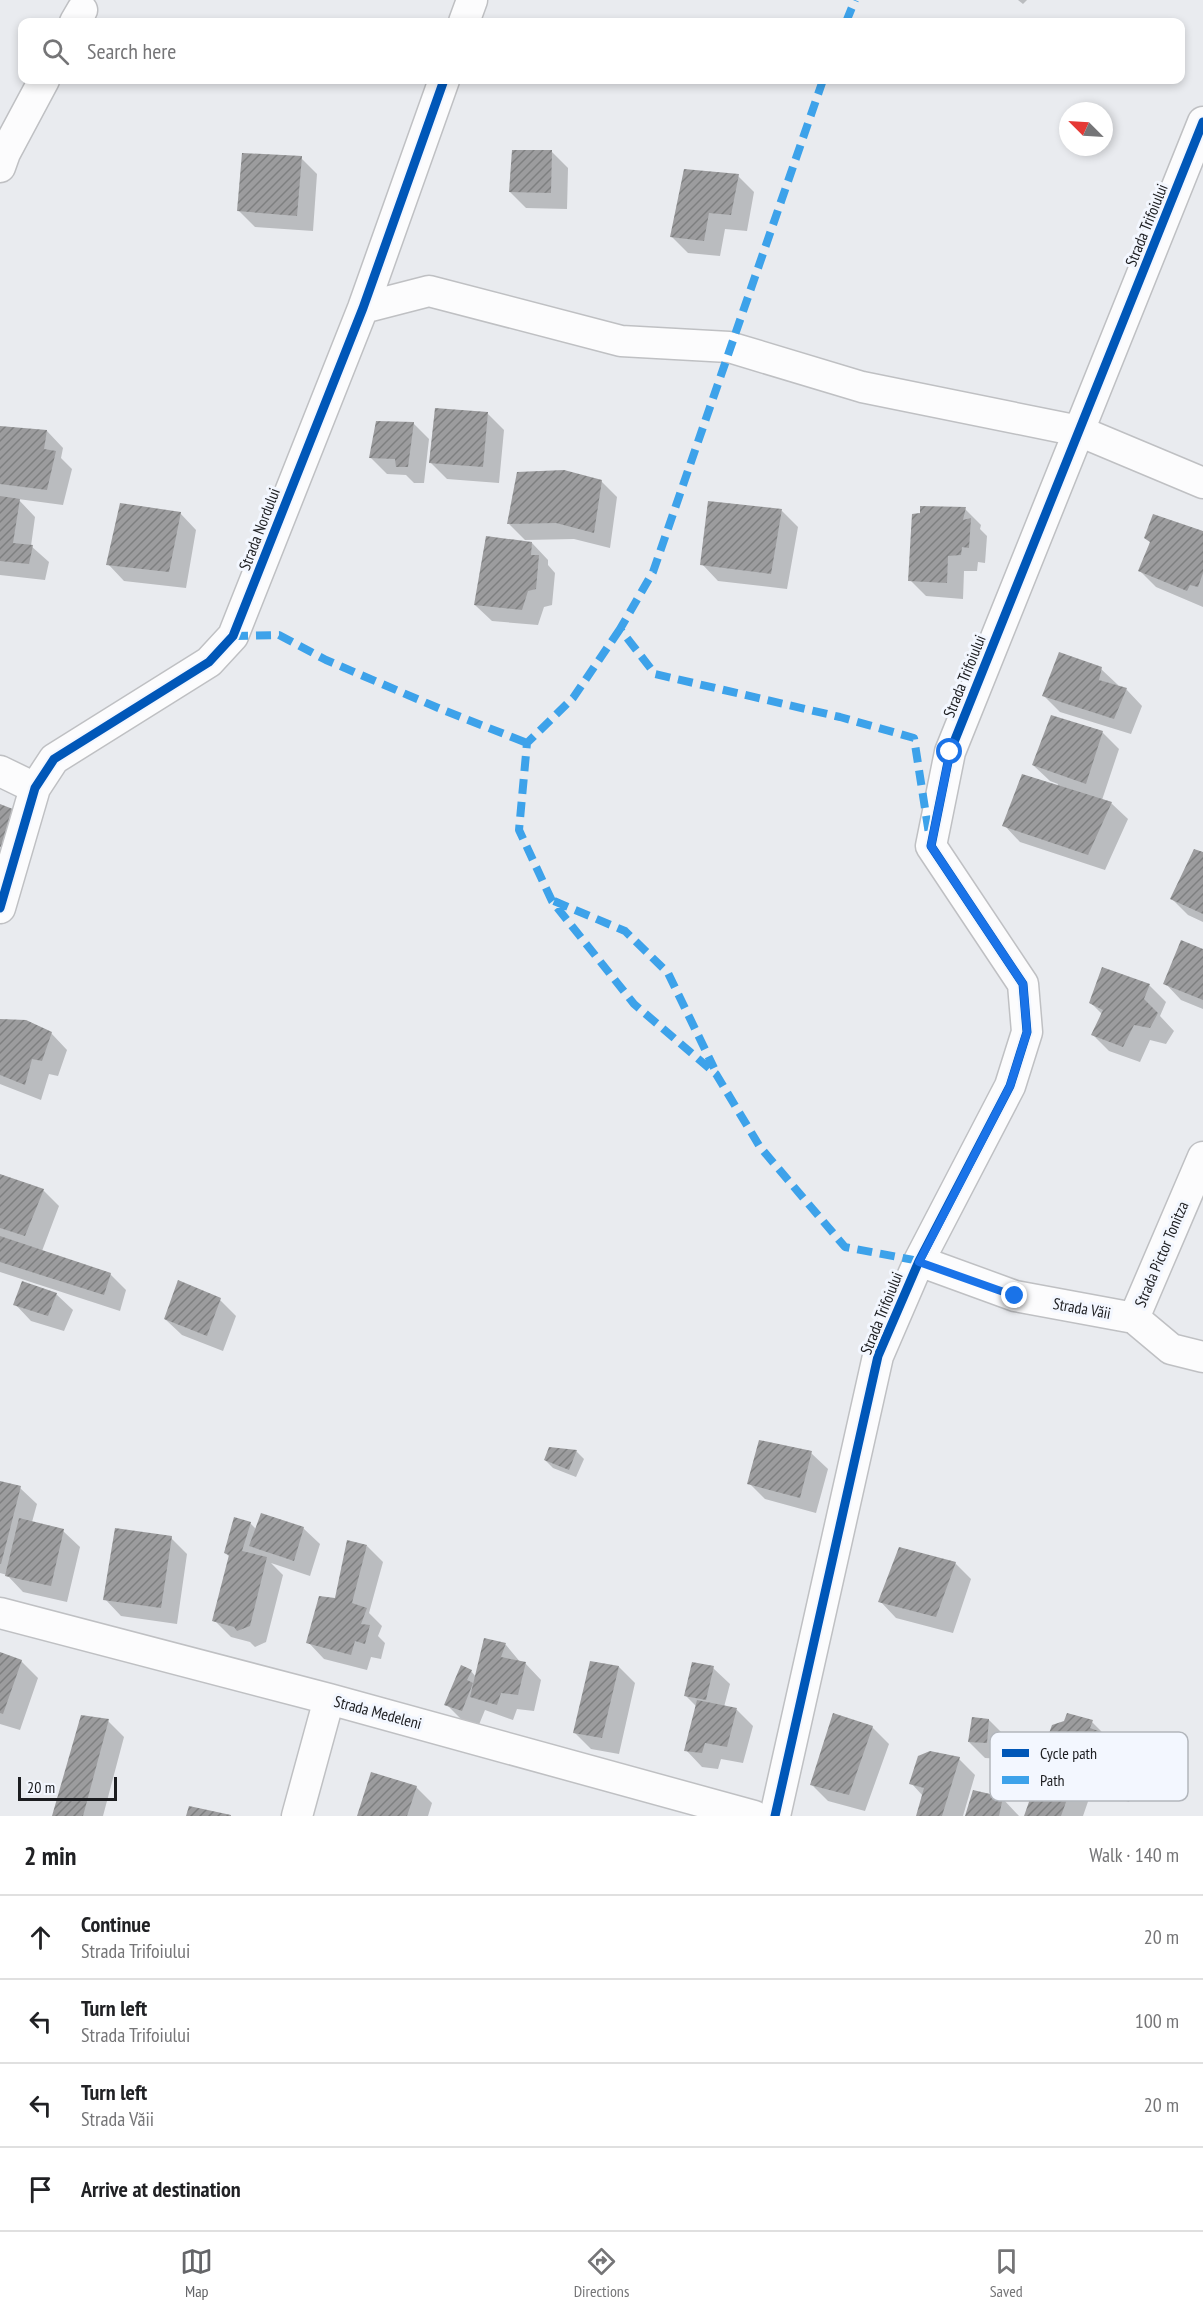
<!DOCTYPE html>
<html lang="en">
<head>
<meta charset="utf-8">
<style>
	:root { --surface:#fff; --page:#f2f2f2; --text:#202124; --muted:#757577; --line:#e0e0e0; --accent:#646568 }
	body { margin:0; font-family:"PT Sans Narrow",sans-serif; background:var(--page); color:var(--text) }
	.compass { position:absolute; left:1059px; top:102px; width:54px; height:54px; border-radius:50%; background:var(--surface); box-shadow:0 3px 9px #0003; rotate:294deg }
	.scale { position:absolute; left:18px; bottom:15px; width:99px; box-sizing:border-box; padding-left:6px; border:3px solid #1c1d20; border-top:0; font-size:16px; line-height:21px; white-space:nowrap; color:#1c1d20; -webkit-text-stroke:4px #f3f7ff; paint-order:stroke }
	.stop { position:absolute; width:18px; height:18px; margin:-14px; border:4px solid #1a73e8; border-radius:50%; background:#fff }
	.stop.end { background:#1a73e8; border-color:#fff; box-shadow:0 2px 6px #0008 }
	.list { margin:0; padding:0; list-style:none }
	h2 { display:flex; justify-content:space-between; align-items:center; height:78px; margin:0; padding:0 24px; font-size:26px }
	h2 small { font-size:20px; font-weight:400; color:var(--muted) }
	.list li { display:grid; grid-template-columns:39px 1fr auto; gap:18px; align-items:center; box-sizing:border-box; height:84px; padding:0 24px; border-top:2px solid var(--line) }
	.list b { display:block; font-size:22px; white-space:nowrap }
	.list p { margin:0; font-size:20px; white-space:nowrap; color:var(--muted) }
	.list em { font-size:20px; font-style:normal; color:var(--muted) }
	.icon { flex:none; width:33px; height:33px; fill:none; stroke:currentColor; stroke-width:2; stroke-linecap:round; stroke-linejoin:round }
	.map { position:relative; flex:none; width:1203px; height:1816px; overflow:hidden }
	.search { position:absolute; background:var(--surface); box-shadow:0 3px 9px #0003; left:18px; right:18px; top:18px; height:66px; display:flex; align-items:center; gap:15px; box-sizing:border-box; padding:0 21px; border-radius:12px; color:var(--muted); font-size:22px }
	.sheet { height:414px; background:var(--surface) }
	nav { display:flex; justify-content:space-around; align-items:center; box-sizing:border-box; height:84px; border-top:2px solid var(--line); background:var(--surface); font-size:16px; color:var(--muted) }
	nav a { display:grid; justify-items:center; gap:3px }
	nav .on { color:var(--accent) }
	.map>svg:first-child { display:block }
</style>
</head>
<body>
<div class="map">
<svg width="1203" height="1816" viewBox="0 0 1203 1816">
	<defs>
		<pattern id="building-hatch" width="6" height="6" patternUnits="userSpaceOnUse" patternTransform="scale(1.5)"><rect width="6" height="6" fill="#9c9c9e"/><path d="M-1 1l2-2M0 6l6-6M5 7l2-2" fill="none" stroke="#7e7f80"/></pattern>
	</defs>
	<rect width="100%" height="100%" fill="#e9ebef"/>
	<path fill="#0003" d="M1018,0H1027L1023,4Z
		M552,152L568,168L567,209L526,208L510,192Z
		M301,158L317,174L313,231L255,227L239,211Z
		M738,176L754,192L747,231L725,229L720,256L688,253L671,236Z
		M488,414L504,430L499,483L447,479L430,462Z
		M413,423L429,439L424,483H414L406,475L387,474L371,458Z
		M0,427L47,431L63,448L61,458L72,469L63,505L18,499L35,517L31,546L49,562L45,580L0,575Z
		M601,481L617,497L610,548L574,539L525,540L509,524Z
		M965,509L981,525L980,529L987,536L985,563L978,562L977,571H964L963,599L926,596L910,580Z
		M782,511L798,527L787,589L718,581L702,564Z
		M180,513L196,530L186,588L124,581L108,564Z
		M1203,532V607L1156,587L1140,571Z
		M532,543L548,560V565L555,573L552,605L544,607L538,625L492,621L475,605Z
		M1101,669L1118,685L1117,687L1126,689L1142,706L1131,734L1060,712L1044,696Z
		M1052,717L1103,733L1119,749L1102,800L1111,803L1128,819L1105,870L1020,842L1004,825L1057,786L1058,784L1050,781L1033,765Z
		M1203,854V922L1188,915L1172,899Z
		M1203,950V1009L1181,1000L1165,983Z
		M1103,969L1150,986L1166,1002L1160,1016L1174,1031L1166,1044L1150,1040L1140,1062L1109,1051L1093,1035L1103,1015L1091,1003Z
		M0,1020L51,1033L67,1050L58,1076L49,1074L41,1100L0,1084Z
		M0,1175L43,1190L59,1206L42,1251L110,1274L126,1290L120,1311L0,1272Z
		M56,1294L73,1310L64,1331L31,1321L15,1304Z
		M220,1300L236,1316L223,1351L182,1335L165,1319Z
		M576,1451L584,1459L576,1477L553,1468L545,1460Z
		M811,1453L828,1469L816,1513L765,1499L749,1483Z
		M0,1483L20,1488L37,1504L32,1522L63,1531L80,1547L67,1602L23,1592L7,1575L0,1573Z
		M250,1523L257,1530L303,1528L320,1544L310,1576L271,1563L283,1575L266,1642L255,1647L250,1642L231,1637L214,1620L230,1557L225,1553Z
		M171,1538L187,1554L177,1624L121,1616L105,1599Z
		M367,1546L383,1562L369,1613L382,1626L378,1636L385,1643L381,1659L371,1657L367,1670L324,1659L308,1642L337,1599Z
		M955,1563L971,1579L953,1633L896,1618L880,1601Z
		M485,1640L506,1645L521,1663H525L541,1680L534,1711L517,1709L513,1720L485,1710L478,1727L463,1721L446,1704L471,1671L476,1677Z
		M0,1654L21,1661L38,1678L20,1730L0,1724Z
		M619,1667L635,1683L619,1754L591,1749L574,1732Z
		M713,1668L730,1684L724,1707L737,1710L753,1726L743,1763L721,1759L718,1769L702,1767L686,1750L697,1707L685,1695Z
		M989,1720L1005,1736L1003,1759L985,1758L969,1742Z
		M108,1721L124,1737L103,1816H53Z
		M1092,1722L1105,1735L1128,1743L1145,1759L1129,1802L1092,1790L1083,1816H1026L1030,1802L1023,1794L1040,1763Z
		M872,1727L889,1744L865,1811L828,1801L812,1785Z
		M959,1759L975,1775L963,1816H918L923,1796L911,1783Z
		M416,1787L432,1803L428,1816H358Z
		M974,1792L1003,1799L1019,1816H967Z"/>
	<path fill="url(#building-hatch)" d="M512,150H552L551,193L509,192Z
		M242,153L302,156L297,216L237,211Z
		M684,169L739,174L731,215L709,213L704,241L670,237Z
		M435,408L488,412L483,467L429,463Z
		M376,421L414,422L408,467H396L395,459L369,458Z
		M0,426L47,430L44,449L56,451L47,490L0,484Z
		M564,470L602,480L594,533L556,523L507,524L517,472Z
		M0,496L20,499L13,543L33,545L29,564L0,561Z
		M708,501L782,509L771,574L700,565Z
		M120,503L181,512L169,572L106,565Z
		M920,506L966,507L963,520L971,518L969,548L962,547L961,555L948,556L947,583L908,581L912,514L920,513Z
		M1153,514L1203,531V573L1198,587L1190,585L1187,591L1138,571L1150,542L1144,538Z
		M486,536L532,542L531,555H539L536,589L528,591L522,610L474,605Z
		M1059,652L1102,667L1099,680L1127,688L1114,719L1042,696Z
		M1051,715L1103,731L1086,784L1032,765Z
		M1022,774L1112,802L1088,855L1002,826Z
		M0,804L23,813L8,850L0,847Z
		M1194,849L1203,852V914L1170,899Z
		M1181,940L1203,949V1000L1163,984Z
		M1102,967L1150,984L1144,999L1158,1013L1150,1028L1134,1025L1123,1047L1091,1035L1103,1010L1089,1003Z
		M0,1019L26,1020L52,1032L42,1061L32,1059L25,1085L0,1075Z
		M0,1174L44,1189L25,1236L0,1228Z
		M0,1236L111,1273L104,1295L0,1262Z
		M178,1280L221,1298L207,1336L164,1319Z
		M22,1281L57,1293L48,1316L13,1305Z
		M759,1440L812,1451L800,1498L747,1484Z
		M549,1447L577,1450L569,1470L544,1460Z
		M0,1481L21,1486L1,1564H0Z
		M261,1513L304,1527L294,1561L249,1546Z
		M234,1517L251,1522L242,1551L267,1557L250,1626L237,1631L234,1627L212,1621L229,1555L224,1553Z
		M19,1518L64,1529L51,1586L5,1576Z
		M115,1528L172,1536L161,1608L103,1600Z
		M347,1540L367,1545L352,1603L367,1608L361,1624L370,1625L365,1644L355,1641L351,1655L306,1643L319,1596L335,1598Z
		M899,1547L956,1562L936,1617L878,1602Z
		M484,1638L506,1643L501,1657L526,1662L518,1695L501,1693L497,1705L470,1697Z
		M0,1652L22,1660L3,1714L0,1713Z
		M590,1661L619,1666L602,1738L573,1733Z
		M692,1662L714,1666L706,1700L684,1696Z
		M461,1665L472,1670L467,1680L473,1683L462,1711L444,1705Z
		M697,1700L737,1708L727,1747L705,1743L702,1753L684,1751Z
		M833,1713L873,1726L849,1795L810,1785Z
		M1067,1713L1093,1720L1090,1728L1129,1742L1113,1786L1076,1774L1061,1816H1024L1030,1799L1021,1794L1031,1759L1039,1761L1052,1725L1064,1721Z
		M81,1715L109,1719L83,1816H52Z
		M972,1717L989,1719L987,1743L968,1742Z
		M930,1751L960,1757L942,1816H916L924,1788L909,1784L918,1756Z
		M371,1772L417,1786L407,1816H357Z
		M973,1790L1003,1797L999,1816H965Z
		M189,1806L231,1815V1816H186Z"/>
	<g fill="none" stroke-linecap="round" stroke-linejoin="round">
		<defs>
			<path id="street" d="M75,22L82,10
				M464,22L472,0
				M0,167L5,153L44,80
				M363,308L429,291L621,341L729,347L862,387L1079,431L1203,483
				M0,771L35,788
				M0,908L35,788L54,759L209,662L233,636L363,308L444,80
				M919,1261L1015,1296L1134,1318L1171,1349L1203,1357
				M1134,1318L1203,1157
				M0,1613L329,1699L754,1816
				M297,1816L329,1699
				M775,1816L878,1356L919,1261L1010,1086L1027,1032L1023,984L931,846L950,752L1203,122"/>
		</defs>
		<use href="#street" stroke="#bfc0c3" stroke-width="33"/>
		<use href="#street" stroke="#fcfcfd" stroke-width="30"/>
		<path stroke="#3da2ea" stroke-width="8" stroke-dasharray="15 8" stroke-linecap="butt" d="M846,22L855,0
			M823,80L653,572L620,629L655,674L840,717L914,738L929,834
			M620,629L573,698L527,743L519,830L552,901L634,1004L716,1074L760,1147L845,1247L919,1261
			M233,636L279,635L326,660L443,710L527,743
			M554,901L625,931L668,973L714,1068"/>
		<defs>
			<path id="cycleway" d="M0,908L35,788L54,759L209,662L233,636L363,308L444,80
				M775,1816L878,1356L919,1261L1010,1086L1027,1032L1023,984L931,846L950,752L1203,122"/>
		</defs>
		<use href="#cycleway" stroke="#f3f7ff" stroke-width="13"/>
		<use href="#cycleway" stroke="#0057b8" stroke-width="9"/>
	</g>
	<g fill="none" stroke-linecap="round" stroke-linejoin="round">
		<path stroke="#1a73e8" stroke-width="8" d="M950,752L931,846L1023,984L1027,1032L1010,1086L919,1262L1015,1296"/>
	</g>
	<g text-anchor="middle" stroke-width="6" stroke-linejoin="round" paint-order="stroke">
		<g font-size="16" fill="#1c1d20" stroke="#f3f7ff">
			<text transform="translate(1146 225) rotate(-68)" y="6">Strada Trifoiului</text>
			<text transform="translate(259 529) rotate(-69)" y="6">Strada Nordului</text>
			<text transform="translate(964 676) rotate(-68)" y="6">Strada Trifoiului</text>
			<text transform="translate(1161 1254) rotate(-67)" y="6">Strada Pictor Tonitza</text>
			<text transform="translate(1082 1308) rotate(10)" y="6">Strada Văii</text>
			<text transform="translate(881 1313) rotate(-68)" y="6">Strada Trifoiului</text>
			<text transform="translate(378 1712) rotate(15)" y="6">Strada Medeleni</text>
		</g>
	</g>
	<rect x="990" y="1732" width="198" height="69" rx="9" fill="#f3f7ff" stroke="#b2b6bc" stroke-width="1.5"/>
	<rect x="1002" y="1749" width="27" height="8" fill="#0057b8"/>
	<rect x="1002" y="1776" width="27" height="8" fill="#3da2ea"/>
	<g font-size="16" fill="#1c1d20">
		<text x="1040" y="1759">Cycle path</text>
		<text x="1040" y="1786">Path</text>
	</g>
</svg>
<svg class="compass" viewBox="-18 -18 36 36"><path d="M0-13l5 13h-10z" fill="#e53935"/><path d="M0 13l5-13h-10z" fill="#757577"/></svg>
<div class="scale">20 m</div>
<div class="stop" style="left:950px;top:752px"></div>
<div class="stop end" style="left:1015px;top:1296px"></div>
<div class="search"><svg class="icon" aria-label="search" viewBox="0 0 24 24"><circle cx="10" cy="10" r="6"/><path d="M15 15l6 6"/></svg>Search here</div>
</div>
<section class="sheet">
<h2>2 min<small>Walk · 140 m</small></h2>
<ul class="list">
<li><svg class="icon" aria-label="ahead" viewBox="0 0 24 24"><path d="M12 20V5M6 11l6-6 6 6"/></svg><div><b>Continue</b><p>Strada Trifoiului</p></div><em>20 m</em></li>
<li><svg class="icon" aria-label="left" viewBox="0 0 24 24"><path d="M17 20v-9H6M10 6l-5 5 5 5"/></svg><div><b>Turn left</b><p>Strada Trifoiului</p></div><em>100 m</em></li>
<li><svg class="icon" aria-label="left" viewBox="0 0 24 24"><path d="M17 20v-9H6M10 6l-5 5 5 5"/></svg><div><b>Turn left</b><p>Strada Văii</p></div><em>20 m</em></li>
<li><svg class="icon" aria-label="arrive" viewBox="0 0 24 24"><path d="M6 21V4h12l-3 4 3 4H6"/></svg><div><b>Arrive at destination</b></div></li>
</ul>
</section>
<nav>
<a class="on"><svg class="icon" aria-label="map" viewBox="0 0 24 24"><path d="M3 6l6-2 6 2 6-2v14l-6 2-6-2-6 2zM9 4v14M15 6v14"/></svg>Map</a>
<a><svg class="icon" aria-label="directions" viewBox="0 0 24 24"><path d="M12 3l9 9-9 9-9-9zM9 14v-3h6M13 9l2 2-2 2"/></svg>Directions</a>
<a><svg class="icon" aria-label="saved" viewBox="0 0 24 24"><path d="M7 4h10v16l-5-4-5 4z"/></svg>Saved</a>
</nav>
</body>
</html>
